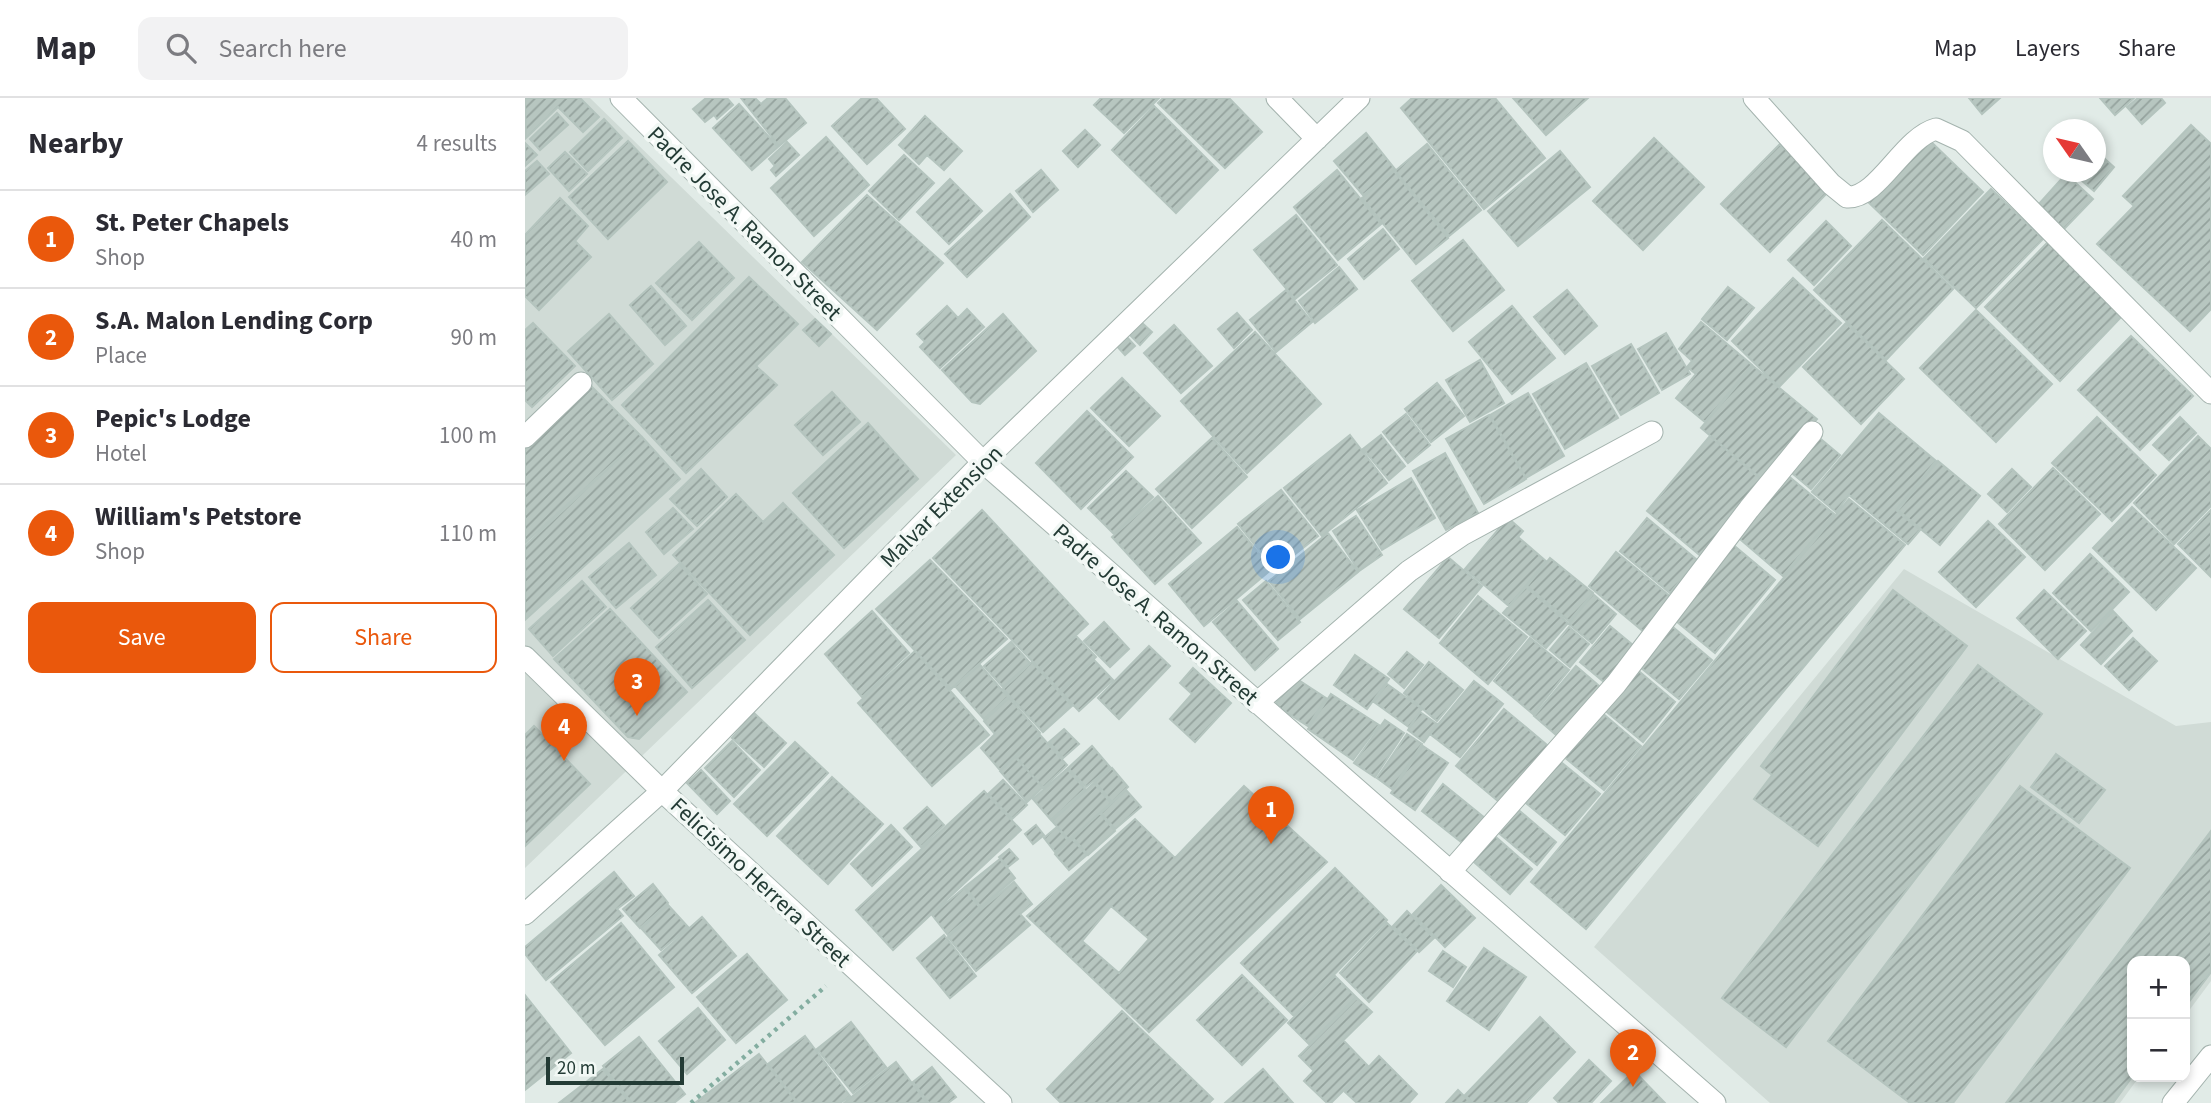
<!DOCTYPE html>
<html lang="en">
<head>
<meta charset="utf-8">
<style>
	:root { --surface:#fff; --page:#f2f2f3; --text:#2b2b33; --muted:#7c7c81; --line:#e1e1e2; --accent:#ea580c }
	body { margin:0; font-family:"Source Sans 3",sans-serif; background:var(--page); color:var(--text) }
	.controls { position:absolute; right:21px; bottom:21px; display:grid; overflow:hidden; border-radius:14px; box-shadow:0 4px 10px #0003 }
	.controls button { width:63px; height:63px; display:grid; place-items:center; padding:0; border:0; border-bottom:2px solid var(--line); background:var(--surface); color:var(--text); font:35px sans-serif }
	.compass { position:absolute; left:1518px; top:21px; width:63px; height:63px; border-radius:50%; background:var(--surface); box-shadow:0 4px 10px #0003; rotate:304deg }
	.scale { position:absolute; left:21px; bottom:18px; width:138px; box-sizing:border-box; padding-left:7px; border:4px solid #233b35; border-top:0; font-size:19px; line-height:24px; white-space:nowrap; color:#233b35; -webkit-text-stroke:5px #f2f8f5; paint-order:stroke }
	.you { position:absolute; left:754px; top:460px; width:24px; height:24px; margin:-18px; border:5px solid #fff; border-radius:50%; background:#1a73e8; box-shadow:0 0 0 10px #1a73e833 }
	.badge { display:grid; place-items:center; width:46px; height:46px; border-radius:50%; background:var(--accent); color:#fff; font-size:23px; font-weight:700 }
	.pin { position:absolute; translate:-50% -58px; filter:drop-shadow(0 2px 4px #0008) }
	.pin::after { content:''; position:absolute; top:37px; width:24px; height:21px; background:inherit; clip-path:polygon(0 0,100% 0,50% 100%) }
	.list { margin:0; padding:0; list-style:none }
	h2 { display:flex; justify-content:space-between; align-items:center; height:91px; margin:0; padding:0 28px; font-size:30px }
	h2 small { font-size:23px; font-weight:400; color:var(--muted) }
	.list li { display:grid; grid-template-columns:46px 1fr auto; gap:21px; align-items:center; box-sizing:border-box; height:98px; padding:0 28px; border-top:2px solid var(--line) }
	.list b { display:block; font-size:26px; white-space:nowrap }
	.list p { margin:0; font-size:23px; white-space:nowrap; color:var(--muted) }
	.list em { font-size:23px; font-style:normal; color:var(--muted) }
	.actions { display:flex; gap:14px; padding:21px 28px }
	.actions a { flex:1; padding:16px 0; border:2px solid var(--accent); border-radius:14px; text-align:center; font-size:24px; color:var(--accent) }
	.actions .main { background:var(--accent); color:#fff }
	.icon { flex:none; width:38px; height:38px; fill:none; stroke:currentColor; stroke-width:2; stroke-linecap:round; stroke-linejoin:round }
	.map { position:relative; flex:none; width:1686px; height:1005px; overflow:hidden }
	header { display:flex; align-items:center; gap:42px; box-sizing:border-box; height:98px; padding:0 35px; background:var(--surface); border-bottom:2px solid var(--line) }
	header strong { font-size:33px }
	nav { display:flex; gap:38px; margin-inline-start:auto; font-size:24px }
	.search { width:490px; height:63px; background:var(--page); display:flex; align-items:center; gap:18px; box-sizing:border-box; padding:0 24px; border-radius:14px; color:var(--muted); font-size:26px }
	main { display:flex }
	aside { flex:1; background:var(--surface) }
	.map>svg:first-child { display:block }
</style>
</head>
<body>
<header>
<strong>Map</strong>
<div class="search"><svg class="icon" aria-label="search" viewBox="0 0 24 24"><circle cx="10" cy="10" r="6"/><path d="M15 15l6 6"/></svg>Search here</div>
<nav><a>Map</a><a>Layers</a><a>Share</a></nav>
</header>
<main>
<aside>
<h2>Nearby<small>4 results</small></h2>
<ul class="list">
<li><span class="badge">1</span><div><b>St. Peter Chapels</b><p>Shop</p></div><em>40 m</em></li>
<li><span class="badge">2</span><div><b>S.A. Malon Lending Corp</b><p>Place</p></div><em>90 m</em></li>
<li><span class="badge">3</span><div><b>Pepic's Lodge</b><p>Hotel</p></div><em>100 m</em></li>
<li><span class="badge">4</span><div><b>William's Petstore</b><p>Shop</p></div><em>110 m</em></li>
</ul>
<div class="actions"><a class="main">Save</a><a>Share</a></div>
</aside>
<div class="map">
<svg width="1686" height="1005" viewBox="0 0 1686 1005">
	<defs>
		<pattern id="building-hatch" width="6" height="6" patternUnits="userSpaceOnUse" patternTransform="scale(1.75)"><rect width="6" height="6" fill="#b7c6c0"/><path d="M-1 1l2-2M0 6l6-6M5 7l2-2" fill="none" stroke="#94a29d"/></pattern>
	</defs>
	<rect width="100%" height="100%" fill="#e1ebe7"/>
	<path fill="#d0dbd6" d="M0,0H65L431,357L0,770Z
		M1379,471L1651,628L1686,624V883L1660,918V863H1607V979H1614L1595,1005H1245L1069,849Z"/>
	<path fill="url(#building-hatch)" stroke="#b4c4be" stroke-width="2" fill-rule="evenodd" d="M0,0H55L74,19L58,34L33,9L1,40Z
		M181,0H202L208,7L192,21L189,17L180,24L168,11Z
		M216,0H230L236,6L243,0H260L281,25L254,48Z
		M337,0H351L380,31L342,66L307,28Z
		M576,0H634L599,35L569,7Z
		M638,0H704L737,34L700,70L633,5Z
		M887,0H970L1020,60L959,111L876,10Z
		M988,0H1063L1021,37Z
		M1444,0H1475L1457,16Z
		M1575,0H1609L1590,17Z
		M1613,0H1636L1640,5L1617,26L1602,9Z
		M214,6L253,49L227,72L188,30Z
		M629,8L693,72L651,115L587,52Z
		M32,15L43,27L15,52L5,41Z
		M400,18L437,53L419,72L402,57L394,66L374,47Z
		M79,21L97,40L63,73L45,54Z
		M1666,27L1686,46V211L1665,233L1572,146L1609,108L1598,98Z
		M560,32L575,47L553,69L538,53Z
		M841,35L870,71L838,97L809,63Z
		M1399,37L1458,94L1398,157L1339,100Z
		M301,39L344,87L289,138L246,90Z
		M1129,40L1179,89L1118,152L1068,103Z
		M103,43L142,84L83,141L44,99Z
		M262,44L274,57L251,78L246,72L250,68L244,61Z
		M0,45L12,57L0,68Z
		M902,46L956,112L924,138L870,73Z
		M1255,46L1304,93L1245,154L1196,106Z
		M1570,52L1589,69L1569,93L1549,76L1552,74H1570Z
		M1035,53L1065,89L993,148L963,113Z
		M40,54L62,76L44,93L23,70Z
		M379,57L409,85L374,122L344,93Z
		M12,63L24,76L0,97V73Z
		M516,72L533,92L508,114L491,93Z
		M812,72L856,126L813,162L769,109Z
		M869,73L923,140L891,166L837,100Z
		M1541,76L1568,101L1539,131L1513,107Z
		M425,81L457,113L424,146L392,114Z
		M1466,91L1518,141L1451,210L1399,160Z
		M485,96L505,119L442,179L420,156Z
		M342,97L418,165L352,232L277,164Z
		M35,100L63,128L50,143L66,159L14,212L0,198V137Z
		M771,117L812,167L770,201L729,152Z
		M1357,122L1428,191L1361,262L1289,192Z
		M1301,123L1326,148L1289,187L1263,162Z
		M858,131L874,151L839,181L823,161Z
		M938,142L979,192L928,233L887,183Z
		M174,144L209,180L167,222L131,185Z
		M1523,144L1598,217L1535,283L1460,209Z
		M814,169L832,191L790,225L774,203Z
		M224,179L273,226L231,268L252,287L161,375L97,307Z
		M1268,180L1316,225L1254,289L1207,243Z
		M126,188L161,228L140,247L105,207Z
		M1203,189L1229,210L1202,242L1177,221Z
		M761,192L787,224L751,254L725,222Z
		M1042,192L1072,228L1040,256L1009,219Z
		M422,208L433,220L442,211L459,229L415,270L395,249L400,244L392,236Z
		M987,208L1030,260L987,296L944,244Z
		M1451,212L1527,286L1471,344L1395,270Z
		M712,215L727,232L709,250L693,231Z
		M84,216L128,266L87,302L43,253Z
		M478,216L511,253L455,306L447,304L417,272Z
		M290,221L306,236L294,248L278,232Z
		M616,224L627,234L615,247L604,236Z
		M1176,224L1227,267L1180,324L1151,300L1171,276L1162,269L1167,263L1154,251Z
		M8,225L50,268L7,309L0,302V232Z
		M1321,225L1379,281L1336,326L1278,269Z
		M649,227L687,268L656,295L619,255Z
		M730,234L796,306L722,375L656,303Z
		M1141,235L1165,276L1137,292L1113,251Z
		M600,237L610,248L600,257L590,246Z
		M1606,238L1668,298L1615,352L1553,292Z
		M1106,246L1134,295L1096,317L1067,268Z
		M955,262L979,305L945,324L921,282Z
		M1061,265L1093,320L1040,351L1008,296Z
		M1228,268L1292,321L1239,383L1176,330Z
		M597,280L635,318L604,348L566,310Z
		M912,285L939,318L906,344L880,311Z
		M65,287L117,339L0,445V348Z
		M307,294L335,324L298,357L270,327Z
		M1003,295L1039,358L1001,380L965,317Z
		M562,313L608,359L556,411L511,365Z
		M1354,315L1411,363L1371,412L1395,432L1383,446L1324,397L1311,414L1287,394Z
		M881,316L905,347L883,365L858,334Z
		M964,317L1001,381L959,406L921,341Z
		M1572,319L1631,377L1587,423L1527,365Z
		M1655,319L1671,335L1644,362L1628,347Z
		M343,325L393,381L319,450L268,395Z
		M825,337L862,385L797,438L759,390Z
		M856,337L880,368L864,382L838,351Z
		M1291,337L1315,357L1286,391L1262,371Z
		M1185,338L1239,384L1177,459L1122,413Z
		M1673,338L1686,351V408L1649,446L1609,405Z
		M117,339L155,381L0,522V448Z
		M687,340L722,379L667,430L631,391Z
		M920,355L953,415L921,432L888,373Z
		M1413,363L1455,398L1415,447L1373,412Z
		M1528,370L1575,416L1520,472L1474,426Z
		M176,371L202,399L172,428L145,401Z
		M1487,371L1506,389L1482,414L1463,396Z
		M601,373L628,399L589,436L563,410Z
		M1261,376L1309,416L1258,478L1210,437Z
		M886,380L910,420L857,452L832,412Z
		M756,392L793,438L750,472L713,426Z
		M211,396L238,424L258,405L309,457L225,537L148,457Z
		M633,398L676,445L630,486L587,439Z
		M1324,401L1380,447L1061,831L1006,784Z
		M1607,409L1671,470L1631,512L1568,450Z
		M148,410L168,431L139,456L121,434Z
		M457,412L563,526L515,571L408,460Z
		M1686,412V479L1653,446Z
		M831,418L857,457L834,473L808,433Z
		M983,420L998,433L993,439L1021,463L984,508L940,471Z
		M1122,420L1172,462L1145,495L1095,453Z
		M1463,423L1500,459L1451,509L1414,474Z
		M712,429L747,471L679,528L644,486Z
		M803,435L833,474L775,521L744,483Z
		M104,445L131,477L91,510L64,479Z
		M1206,445L1250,482L1190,555L1145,518Z
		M1091,454L1147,500L1119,534L1064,488Z
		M1565,456L1604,494L1566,533L1528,495Z
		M923,459L957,488L914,540L879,511Z
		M1025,460L1068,495L1044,523L1002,488Z
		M405,462L482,541L426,591L351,511Z
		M154,466L182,496L134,540L106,510Z
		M57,483L81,509L28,558L4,531Z
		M741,483L775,524L753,542L718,502Z
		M1001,489L1043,525L1021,550L978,515Z
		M1368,492L1442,548L1293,748L1229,701L1247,677L1236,668Z
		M1519,492L1561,533L1533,561L1492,520Z
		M1068,496L1091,516L1067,545L1044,526Z
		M953,498L1002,539L963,586L915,545Z
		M183,502L220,542L167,590L131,549Z
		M712,503L753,551L730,572L688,524Z
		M85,511L162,594L114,641L103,639L29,561Z
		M347,513L384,555L337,599L300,556Z
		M1588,513L1607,533L1576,566L1556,547Z
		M579,524L604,551L585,569L559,543Z
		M1142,524L1187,562L1154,601L1109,564Z
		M1085,528L1115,553L1085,589L1055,564Z
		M1044,529L1064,546L1045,569L1025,552Z
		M551,538L571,559L535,593L515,571Z
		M1005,540L1044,572L1008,616L969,583Z
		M1608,540L1632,563L1604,592L1580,568Z
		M486,544L505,565L478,589L459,568Z
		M624,548L645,568L594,621L573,600Z
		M390,553L464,637L407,688L333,605Z
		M882,554L898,567L879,590L863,576Z
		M830,557L864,581L842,611L809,587Z
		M569,562L588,582L554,613L536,594Z
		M507,564L547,608L518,634L478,591Z
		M904,564L938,592L912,623L879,595Z
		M455,567L483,599L459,621L430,588Z
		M1453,567L1517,616L1261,949L1197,900Z
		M1051,568L1079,592L1037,642L1009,618Z
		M1109,569L1150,604L1118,644L1076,609Z
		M668,570L706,605L670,644L645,621L667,596L655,585Z
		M769,579L801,600L783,628L750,607Z
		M949,583L978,606L935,659L905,636Z
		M862,586L897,611L884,629L849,604Z
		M806,596L854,627L828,662L783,631Z
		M484,600L515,635L475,672L456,650L470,636L459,623Z
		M1069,608L1116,648L1079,692L1032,653Z
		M979,611L1027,651L979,708L931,668Z
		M895,614L912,626L899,644L883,632Z
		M229,615L261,645L239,669L207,640Z
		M860,622L879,635L850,679L829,665Z
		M9,628L65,686L0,748V637Z
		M539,631L554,646L538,660L524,644Z
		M882,636L897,646L867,691L852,680Z
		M515,637L542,667L518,690L491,659Z
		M207,643L235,672L209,699L180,670Z
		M270,644L303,675L242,738L209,706Z
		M567,648L585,669L561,689L543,670Z
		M898,648L923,665L890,712L866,695Z
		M1531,656L1580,692L1554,725L1506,689Z
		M490,659L518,689L502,704L475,673Z
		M1031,660L1075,696L1040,737L996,701Z
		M587,670L603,689L587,704L570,684Z
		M542,671L560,691L526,722L508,701Z
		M176,672L205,703L192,716L162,685Z
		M307,679L358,726L303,786L252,738Z
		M478,682L502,707L487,721L463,696Z
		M569,685L586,705L544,742L527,723Z
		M918,686L961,721L940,747L897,713Z
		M719,688L802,764L624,934L502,818L610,721L650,760ZM586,808L624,841L594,875L557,843Z
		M1495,688L1605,770L1428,1005H1385L1303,943Z
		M601,692L616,709L590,731L576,715Z
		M459,693L496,732L368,852L331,812Z
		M402,709L419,727L396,749L379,730Z
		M990,709L1031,744L1012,767L970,732Z
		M575,715L590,733L563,757L548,740Z
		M366,727L387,749L347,788L326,766Z
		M511,727L519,737L508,746L500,736Z
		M532,729L543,743L530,754L519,740Z
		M963,732L1007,771L985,796L941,757Z
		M1686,733V874L1660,909V863H1607V979L1588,1005H1481Z
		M547,741L562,757L544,772L530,756Z
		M484,751L493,761L483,769L474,759Z
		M475,761L490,780L456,809L440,789Z
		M810,770L862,822L769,918L716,865Z
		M89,774L109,798L92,811L98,818L21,882L0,856V849Z
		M489,784L507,806L495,816L505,827L451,873L423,839Z
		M128,786L143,805L115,830L98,811Z
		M916,787L950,820L920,849L888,816Z
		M439,790L455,810L423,837L407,817Z
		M143,807L163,829L136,852L116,830Z
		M882,813L909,840L894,854L868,828Z
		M177,819L211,858L167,895L134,857Z
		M96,825L149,889L80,947L26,884Z
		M862,825L892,853L844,904L815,875Z
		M419,837L451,878L425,900L392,860Z
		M959,850L1001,879L964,932L922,903Z
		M918,853L941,869L928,889L904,873Z
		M222,856L262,902L211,945L172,899Z
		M717,877L762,922L717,967L672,922Z
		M810,878L831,899L784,946L763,925Z
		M0,897L46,955L0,992Z
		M832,900L847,914L788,972L774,958Z
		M173,910L200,942L162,976L134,943Z
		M597,913L688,1001L684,1005H536L522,991Z
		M1015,919L1050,954L1001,1005H948L940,997Z
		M326,924L361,969L328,995L292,951Z
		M280,938L325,998L315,1005H273L243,966Z
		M114,939L160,996L149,1005H107L78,968Z
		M818,942L843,968L806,1005H802L779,983Z
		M234,956L272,1005H170Z
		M854,958L892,996L884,1005H832L820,994Z
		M1064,962L1086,983L1066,1005H1034L1029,1000Z
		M371,964L402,1005H319Z
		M407,969L431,999L423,1005H404L388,984Z
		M78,971L105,1005H34Z
		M738,971L768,1005H700Z
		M1109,973L1140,1005H1076Z
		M933,992L946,1005H921Z"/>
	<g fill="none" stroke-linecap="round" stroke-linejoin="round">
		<defs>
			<path id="minor" d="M96,0L458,364L1190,1005
				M752,0L792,41
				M1229,0L1306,86L1322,99C1353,101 1378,40 1411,31L1437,43L1686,295
				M0,339L56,285
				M732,605L884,473L937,437L1127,334
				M925,774L1091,586L1224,411L1287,334
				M0,816L137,693L458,364L834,0
				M1648,1005L1686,958"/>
			<path id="tertiary" d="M0,559L137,693L476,1005"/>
		</defs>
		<use href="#minor" stroke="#a4b3ae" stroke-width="23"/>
		<use href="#tertiary" stroke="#a4b3ae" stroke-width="23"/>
		<path stroke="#83ada0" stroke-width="4.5" stroke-dasharray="3.5 5" stroke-linecap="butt" d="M166,1005L301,888"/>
		<use href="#minor" stroke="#fff" stroke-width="21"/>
		<use href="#tertiary" stroke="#fff" stroke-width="21"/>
	</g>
	<g text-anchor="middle" stroke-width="7" stroke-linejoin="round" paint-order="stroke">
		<g font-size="23" fill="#233b35" stroke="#f2f8f5">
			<text transform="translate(220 125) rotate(45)" y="8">Padre Jose A. Ramon Street</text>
			<text transform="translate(416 408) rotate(-45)" y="8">Malvar Extension</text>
			<text transform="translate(631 516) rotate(41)" y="8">Padre Jose A. Ramon Street</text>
			<text transform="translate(236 784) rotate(43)" y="8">Felicisimo Herrera Street</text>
		</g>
	</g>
</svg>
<div class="controls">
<button>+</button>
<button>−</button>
</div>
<svg class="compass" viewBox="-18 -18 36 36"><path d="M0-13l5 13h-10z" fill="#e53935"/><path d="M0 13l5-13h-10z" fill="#7c7c81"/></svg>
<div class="scale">20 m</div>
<div class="you"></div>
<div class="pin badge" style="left:746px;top:746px">1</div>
<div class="pin badge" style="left:1108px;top:989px">2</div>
<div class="pin badge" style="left:112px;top:618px">3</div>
<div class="pin badge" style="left:39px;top:663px">4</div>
</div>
</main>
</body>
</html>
